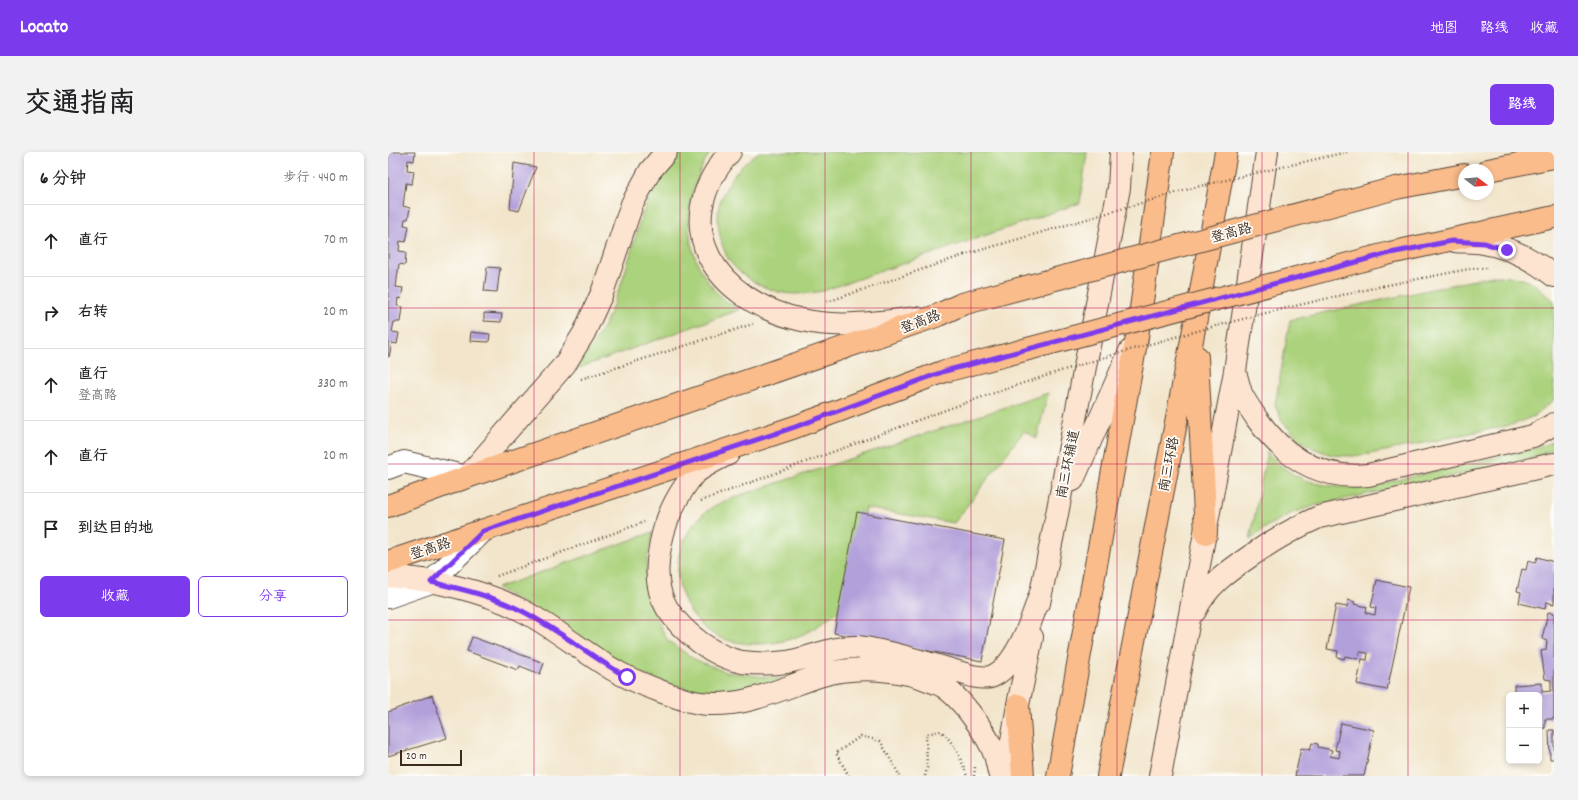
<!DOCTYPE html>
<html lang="zh">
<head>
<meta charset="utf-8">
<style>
	:root { --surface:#fff; --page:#f2f2f2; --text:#202124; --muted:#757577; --line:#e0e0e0; --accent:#7c3aed }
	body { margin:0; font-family:Dekko,"LXGW WenKai TC",sans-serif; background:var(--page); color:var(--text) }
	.controls { position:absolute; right:12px; bottom:12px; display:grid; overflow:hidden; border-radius:6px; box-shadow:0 2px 6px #0003 }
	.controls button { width:36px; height:36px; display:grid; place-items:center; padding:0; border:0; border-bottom:1px solid var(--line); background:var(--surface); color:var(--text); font:20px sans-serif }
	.compass { position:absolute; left:1070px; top:12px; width:36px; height:36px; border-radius:50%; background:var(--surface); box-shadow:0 2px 6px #0003; rotate:106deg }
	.scale { position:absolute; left:12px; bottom:10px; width:62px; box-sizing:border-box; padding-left:4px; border:2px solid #3b2a1e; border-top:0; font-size:11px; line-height:14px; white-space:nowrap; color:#3b2a1e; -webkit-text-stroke:3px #fdfcf7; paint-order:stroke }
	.stop { position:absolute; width:12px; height:12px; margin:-9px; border:3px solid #7c3aed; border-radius:50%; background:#fff }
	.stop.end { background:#7c3aed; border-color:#fff; box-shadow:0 1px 4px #0008 }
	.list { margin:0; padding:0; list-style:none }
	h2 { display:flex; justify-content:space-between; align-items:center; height:52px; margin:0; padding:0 16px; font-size:17px }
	h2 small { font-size:13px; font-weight:400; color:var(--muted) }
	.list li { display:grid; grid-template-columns:26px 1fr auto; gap:12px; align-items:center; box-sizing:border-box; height:72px; padding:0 16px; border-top:1px solid var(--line) }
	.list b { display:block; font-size:15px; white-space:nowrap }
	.list p { margin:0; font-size:13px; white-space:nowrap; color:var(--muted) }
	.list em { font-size:13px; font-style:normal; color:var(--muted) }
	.actions { display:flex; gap:8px; padding:12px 16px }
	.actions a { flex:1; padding:9px 0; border:1px solid var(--accent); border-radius:6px; text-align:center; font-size:14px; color:var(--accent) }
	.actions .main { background:var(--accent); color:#fff }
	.icon { flex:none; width:22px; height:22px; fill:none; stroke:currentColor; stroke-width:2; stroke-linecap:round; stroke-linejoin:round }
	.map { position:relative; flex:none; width:1166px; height:624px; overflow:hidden; border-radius:6px }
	header { display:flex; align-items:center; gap:24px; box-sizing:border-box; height:56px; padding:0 20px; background:var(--accent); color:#fff }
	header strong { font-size:19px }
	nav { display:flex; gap:22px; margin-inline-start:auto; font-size:14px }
	.intro { display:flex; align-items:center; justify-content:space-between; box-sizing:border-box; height:96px; padding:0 24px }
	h1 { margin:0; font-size:28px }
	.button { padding:10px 18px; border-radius:6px; background:var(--accent); color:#fff; font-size:14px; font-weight:700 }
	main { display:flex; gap:24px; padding:0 24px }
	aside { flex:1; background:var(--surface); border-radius:6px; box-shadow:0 2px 6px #0003 }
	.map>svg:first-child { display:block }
</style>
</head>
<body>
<header>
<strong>Locato</strong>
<nav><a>地图</a><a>路线</a><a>收藏</a></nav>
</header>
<div class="intro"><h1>交通指南</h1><a class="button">路线</a></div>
<main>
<aside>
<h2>6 分钟<small>步行 · 440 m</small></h2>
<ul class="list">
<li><svg class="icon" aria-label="ahead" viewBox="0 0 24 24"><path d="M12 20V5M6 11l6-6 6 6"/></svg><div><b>直行</b></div><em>70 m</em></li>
<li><svg class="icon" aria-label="right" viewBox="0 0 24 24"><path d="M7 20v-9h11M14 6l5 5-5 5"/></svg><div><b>右转</b></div><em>20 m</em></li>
<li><svg class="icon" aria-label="ahead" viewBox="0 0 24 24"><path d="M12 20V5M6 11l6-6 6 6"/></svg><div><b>直行</b><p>登高路</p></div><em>330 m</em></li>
<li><svg class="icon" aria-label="ahead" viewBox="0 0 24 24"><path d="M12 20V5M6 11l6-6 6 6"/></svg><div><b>直行</b></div><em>20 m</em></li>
<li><svg class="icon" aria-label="arrive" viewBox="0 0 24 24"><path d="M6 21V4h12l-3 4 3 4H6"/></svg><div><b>到达目的地</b></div></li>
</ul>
<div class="actions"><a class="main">收藏</a><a>分享</a></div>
</aside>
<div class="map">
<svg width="1166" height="624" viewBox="0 0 1166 624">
	<rect width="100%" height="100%" fill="#fdfcf7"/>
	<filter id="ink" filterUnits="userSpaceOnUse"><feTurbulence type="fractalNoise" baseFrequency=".025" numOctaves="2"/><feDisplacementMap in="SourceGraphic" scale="8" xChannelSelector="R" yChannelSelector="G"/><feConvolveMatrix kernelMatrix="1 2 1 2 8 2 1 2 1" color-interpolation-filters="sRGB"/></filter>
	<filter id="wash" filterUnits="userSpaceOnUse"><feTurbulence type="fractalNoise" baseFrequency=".012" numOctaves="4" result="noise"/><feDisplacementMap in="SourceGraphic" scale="16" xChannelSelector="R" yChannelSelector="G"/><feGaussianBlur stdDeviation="0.9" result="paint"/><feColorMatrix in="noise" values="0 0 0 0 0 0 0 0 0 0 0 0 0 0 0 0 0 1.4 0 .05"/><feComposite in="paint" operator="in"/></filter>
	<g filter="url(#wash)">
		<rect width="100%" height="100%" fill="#f2e5cb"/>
		<path fill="#abd27c" stroke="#737e4d" d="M294,0H323C315,9 310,24 306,36C294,74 303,114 331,143C337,149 344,153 351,158L188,217C196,205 205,192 213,179C220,167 225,153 230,140C250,89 251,40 294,0Z
			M371,0H699L692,51L435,139C422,141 409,143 396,141C377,138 355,126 343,111C332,96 326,64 333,47C341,27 354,11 371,0Z
			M1104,124C1136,125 1142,126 1166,149V248L1146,264L1127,272L982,302L964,304L944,303L927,297L910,287L894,269L887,253L902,168Z
			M660,241L649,286L636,279L566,371L477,356L453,458C435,470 417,485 395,489C374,494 345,493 327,483C316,477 310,469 303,460C279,424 288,381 323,356C331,350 344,347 353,343Z
			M1166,288V297L1139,308L929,353L904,361L881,373L862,388L879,300C885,306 892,314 900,319C922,334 952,336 978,335L1141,298L1162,291Z
			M265,380L259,406L258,428L265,459L279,488L306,507L338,520L395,527L367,536L338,540L311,539L280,533L248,519L109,436Z"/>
		<g id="blocks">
			<path fill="#b2a0db" d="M0,0H27L26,9L20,8L19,18L26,19L24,32L18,31L15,54L22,56L20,67H17L16,73L21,74L18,90L12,89L11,99L18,100L17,113L11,112L8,135L15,136L13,147L10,146L9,154L14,155L12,170H6L4,180L11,181L9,192L4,191L1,205H0Z
				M126,11L148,15L131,59L122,57Z
				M99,115L112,116L109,140L96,139Z
				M96,161L114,162L113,170L96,169Z
				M83,180L102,182L101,190L82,189Z
				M469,360L617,388L594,509L446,481Z
				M1149,405L1166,410L1165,421H1166V452L1158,450L1157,457L1131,451L1133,440L1129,439L1134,417L1138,418L1140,409L1147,411Z
				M989,428L1021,435L999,538L969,532L974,507L979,508L980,501L972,500L970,507L957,504L956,507L949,505L950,499L939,497L948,453L959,455L960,448L967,450L966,452L979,455L978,461L987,463L988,456L983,455Z
				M1160,460L1166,461V567H1157V576L1151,577V543H1126V533L1154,531V540L1163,539V528L1157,527L1153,499L1158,498L1159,489L1154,487Z
				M84,485L156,511L152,522L132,514L130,518L79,499Z
				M44,543L59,586L0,604V560Z
				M953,571L986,578L976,624H907L913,596L922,598L924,591L930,592V595L944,598L942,604L951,606L952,599L947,598Z
				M1161,578H1166V607H1162Z"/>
		</g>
	</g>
	<g filter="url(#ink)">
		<use href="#blocks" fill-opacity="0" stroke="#564638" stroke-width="1"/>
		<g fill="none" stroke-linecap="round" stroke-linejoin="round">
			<defs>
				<path id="tertiary" d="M0,316L16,310L79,325
					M0,445L43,430L95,379"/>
				<path id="secondary" d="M342,0C277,75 328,149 414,168C451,177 491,170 529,166
					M1067,89C1076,90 1086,89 1095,91C1121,95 1146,108 1166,124
					M847,220C849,227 851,234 853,241C857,250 864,259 869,267C896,305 932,328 980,323L1145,284L1166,272
					M340,302C330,307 314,315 306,322C303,325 300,330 297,334C284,353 276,372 272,395C268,415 268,438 279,456C294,480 326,505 354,510C368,512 385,512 399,510C423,506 445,494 469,495C480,496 492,499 502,501C530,508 556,516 584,524C590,525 599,527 605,524C630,513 646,461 654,437
					M79,325L177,212L196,181L214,141L244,52L262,19L278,0
					M685,328L742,199
					M0,424C43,427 97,439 135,459C167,476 194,499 224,517C239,526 256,533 272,539C285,544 298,549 312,551C354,557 392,537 431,524C467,513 514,516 548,531C570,539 599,582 607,603C609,610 610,617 612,624
					M651,451L669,362L731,36L733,0
					M807,459C819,434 839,420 861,405C885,388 904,377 931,365L1166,312
					M618,624L630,553L644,485
					M772,624L847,219L879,0"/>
				<path id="primary" d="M1100,18L1166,5
					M1008,36L1076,23
					M1002,101L1166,65
					M0,354L79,325L548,164L574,152
					M0,410L407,275L557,219"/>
				<path id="trunk" d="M809,205L818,382
					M630,553L635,624
					M670,624L749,185L775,0
					M720,624L807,172L838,0"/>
			</defs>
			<use href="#tertiary" stroke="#564638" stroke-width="24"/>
			<use href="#secondary" stroke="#564638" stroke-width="24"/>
			<use href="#primary" stroke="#564638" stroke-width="24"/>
			<use href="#trunk" stroke="#564638" stroke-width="24"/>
			<path stroke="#564638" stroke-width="2.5" stroke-dasharray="1 3" stroke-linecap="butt" d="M995,134L1086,116H1101
				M439,150L576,103
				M193,227L365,172
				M313,349L552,260
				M109,424L256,370
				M461,624L448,601L473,584L492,589L512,624
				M537,624L539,616L538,582L553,579C568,593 572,605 579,624
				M586,624L587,615"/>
			<use href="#tertiary" stroke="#fff" stroke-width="22"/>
			<use href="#secondary" stroke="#fde4d1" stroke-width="22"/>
			<use href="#primary" stroke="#fabc8b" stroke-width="22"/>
			<use href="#trunk" stroke="#fabc8b" stroke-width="22"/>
			<defs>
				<path id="primary-bridge" d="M574,152L1008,36
					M557,219L1002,101"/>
			</defs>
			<use href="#primary-bridge" stroke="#564638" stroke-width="24" stroke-linecap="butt"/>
			<path stroke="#564638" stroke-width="2.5" stroke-dasharray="1 3" stroke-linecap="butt" d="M576,103L808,35L959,0
				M552,260C695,208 846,166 995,134"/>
			<use href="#primary-bridge" stroke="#fabc8b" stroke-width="22"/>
		</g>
	</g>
	<g fill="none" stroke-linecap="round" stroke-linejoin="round" filter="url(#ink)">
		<path stroke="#7c3aed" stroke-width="5" d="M239,525C204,505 172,479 136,460C108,445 74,437 43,430L95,379L407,275L557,219L1002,101L1064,89L1096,91L1119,98"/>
	</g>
	<path fill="none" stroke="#c2185b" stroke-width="1" stroke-opacity="0.55" d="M146,0V624M292,0V624M437,0V624M583,0V624M729,0V624M874,0V624M1020,0V624M0,156H1166M0,312H1166M0,468H1166"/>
	<g text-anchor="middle" stroke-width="3.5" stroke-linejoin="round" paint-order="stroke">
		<g font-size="14" fill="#3b2a1e" stroke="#fdfcf7">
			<text transform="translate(843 80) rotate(-15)" y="5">登高路</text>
			<text transform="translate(532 169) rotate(-21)" y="5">登高路</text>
			<text transform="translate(679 312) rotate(-79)" y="5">南三环辅道</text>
			<text transform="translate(780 312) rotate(-79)" y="5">南三环路</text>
			<text transform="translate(42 396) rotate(-18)" y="5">登高路</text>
		</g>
	</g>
</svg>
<div class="controls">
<button>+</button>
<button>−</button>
</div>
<svg class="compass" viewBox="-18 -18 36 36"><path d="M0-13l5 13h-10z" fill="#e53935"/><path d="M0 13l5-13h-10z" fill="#757577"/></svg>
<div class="scale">20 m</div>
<div class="stop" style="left:239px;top:525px"></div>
<div class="stop end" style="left:1119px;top:98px"></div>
</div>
</main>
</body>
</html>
